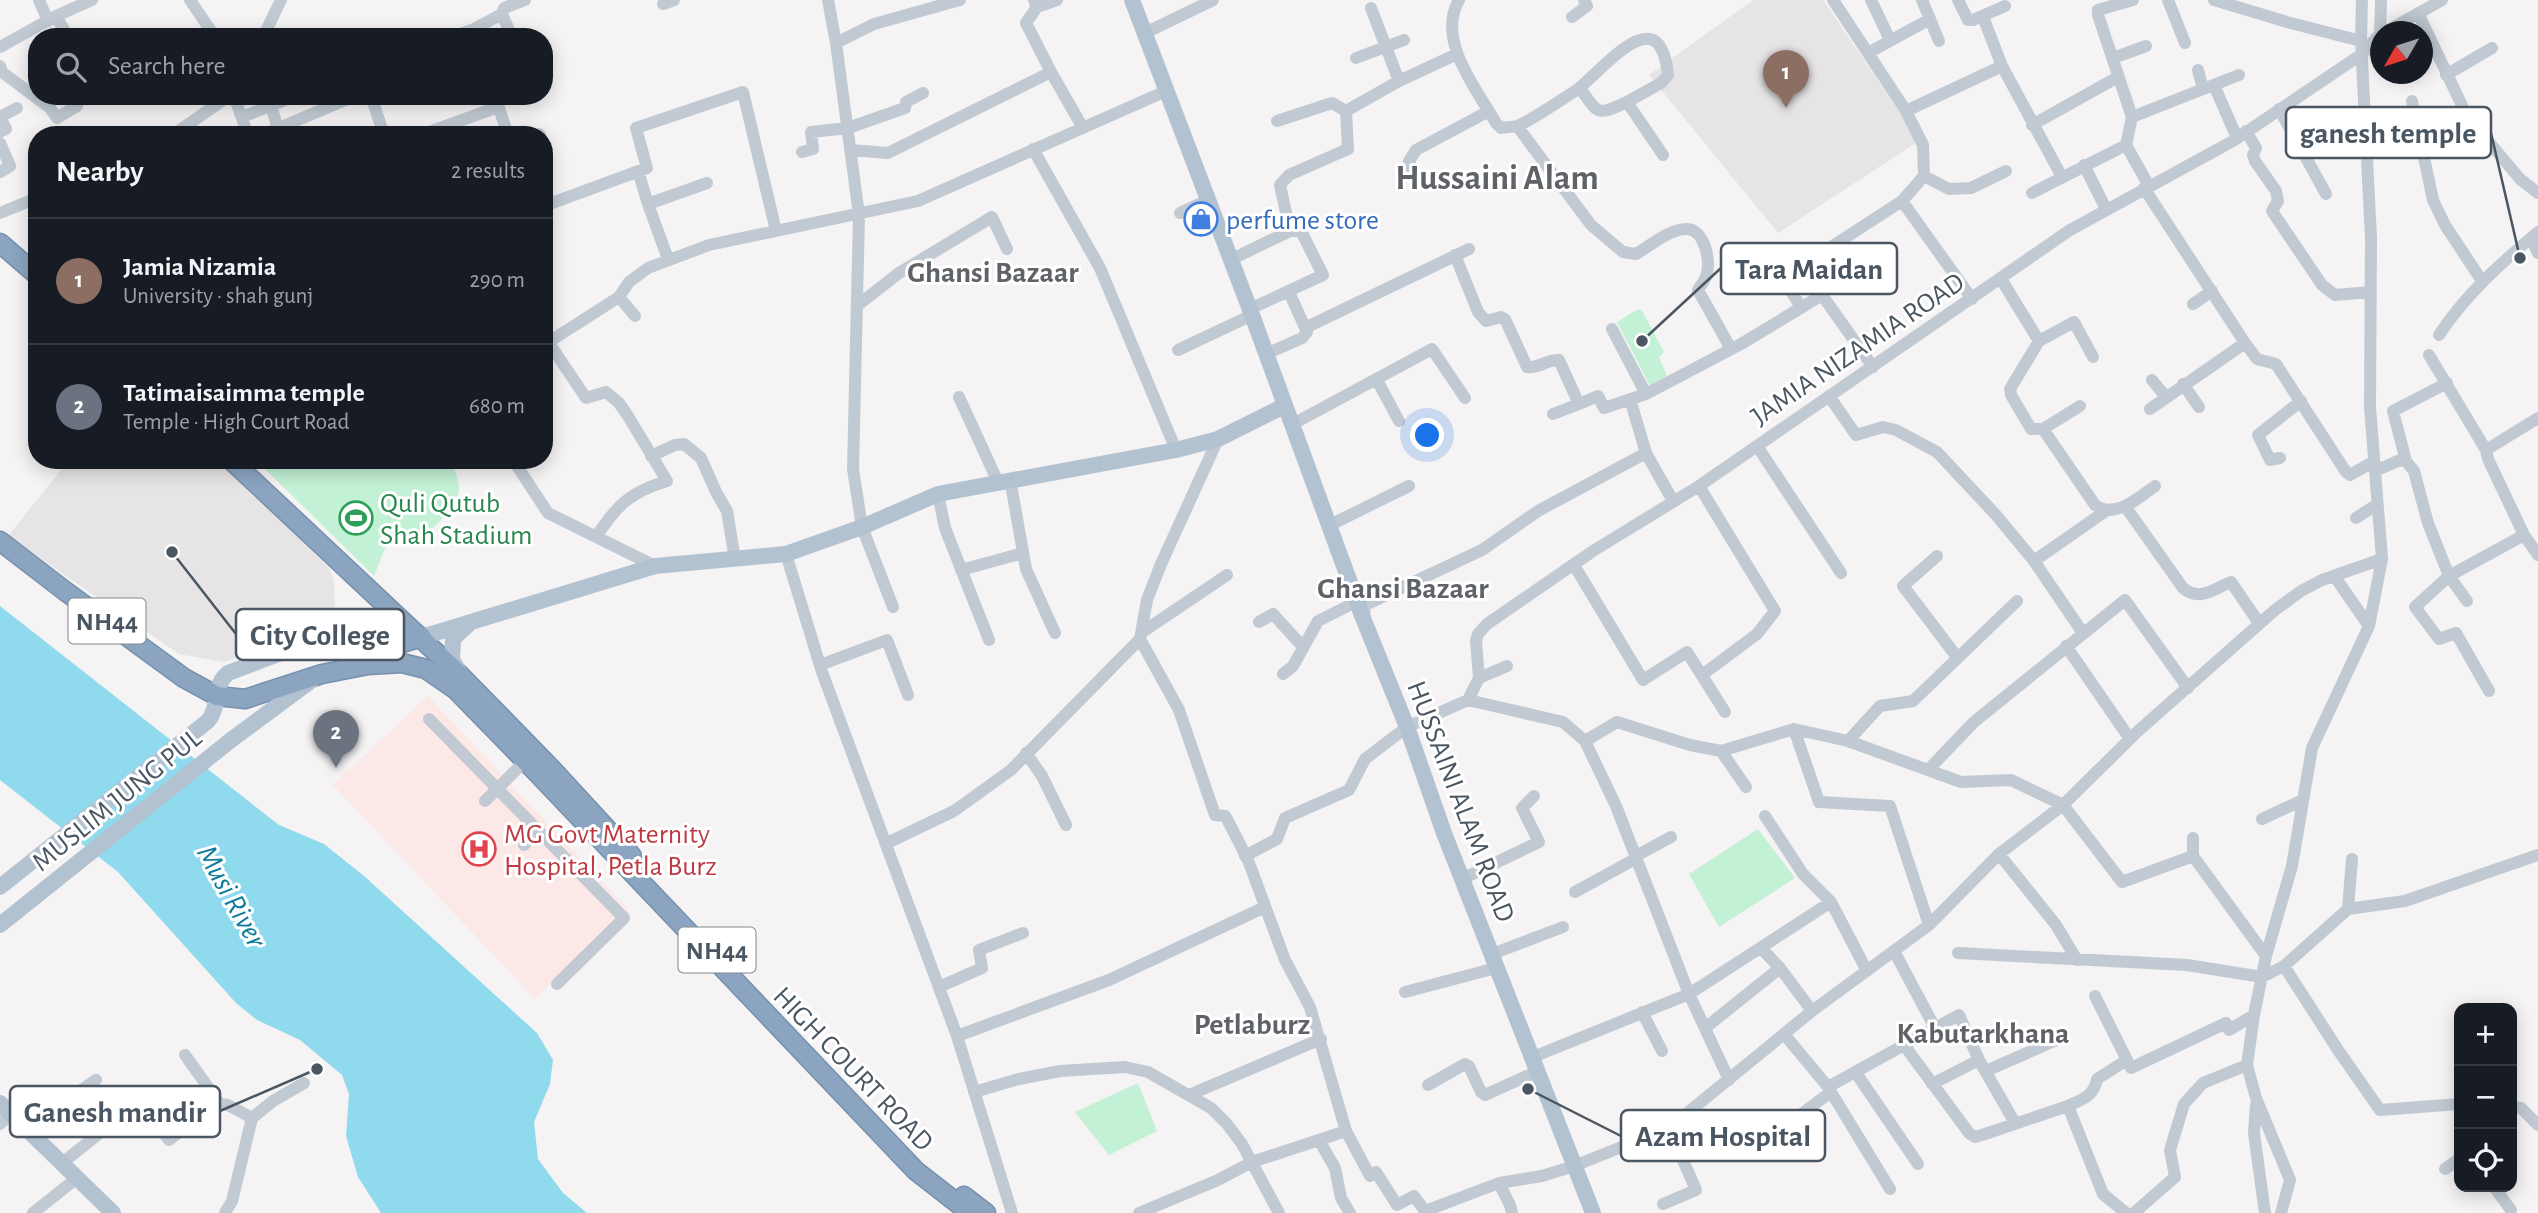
<!DOCTYPE html>
<html lang="en">
<head>
<meta charset="utf-8">
<style>
	:root { --surface:#171b24; --page:#242831; --text:#f1f3f6; --muted:#9ea1a6; --line:#363941; --accent:#0f766e }
	body { margin:0; font-family:"Alegreya Sans",sans-serif; background:var(--page); color:var(--text) }
	.controls { position:absolute; right:21px; bottom:21px; display:grid; overflow:hidden; border-radius:14px; box-shadow:0 4px 18px #0003 }
	.controls button { width:63px; height:63px; display:grid; place-items:center; padding:0; border:0; border-bottom:2px solid var(--line); background:var(--surface); color:var(--text); font:35px sans-serif }
	.compass { position:absolute; left:2370px; top:21px; width:63px; height:63px; border-radius:50%; background:var(--surface); box-shadow:0 4px 18px #0003; rotate:231deg }
	.you { position:absolute; left:1428px; top:436px; width:24px; height:24px; margin:-18px; border:5px solid #fff; border-radius:50%; background:#1a73e8; box-shadow:0 0 0 10px #1a73e833 }
	.badge { display:grid; place-items:center; width:46px; height:46px; border-radius:50%; background:var(--accent); color:#fff; font-size:23px; font-weight:700 }
	.pin { position:absolute; translate:-50% -58px; filter:drop-shadow(0 2px 4px #0008) }
	.pin::after { content:''; position:absolute; top:37px; width:24px; height:21px; background:inherit; clip-path:polygon(0 0,100% 0,50% 100%) }
	.list { margin:0; padding:0; list-style:none }
	h2 { display:flex; justify-content:space-between; align-items:center; height:91px; margin:0; padding:0 28px; font-size:30px }
	h2 small { font-size:23px; font-weight:400; color:var(--muted) }
	.list li { display:grid; grid-template-columns:46px 1fr auto; gap:21px; align-items:center; box-sizing:border-box; height:126px; padding:0 28px; border-top:2px solid var(--line) }
	.list b { display:block; font-size:26px; white-space:nowrap }
	.list p { margin:0; font-size:23px; white-space:nowrap; color:var(--muted) }
	.list em { font-size:23px; font-style:normal; color:var(--muted) }
	.icon { flex:none; width:38px; height:38px; fill:none; stroke:currentColor; stroke-width:2; stroke-linecap:round; stroke-linejoin:round }
	.map { position:relative; flex:none; width:2538px; height:1213px; overflow:hidden }
	.search { position:absolute; background:var(--surface); box-shadow:0 4px 18px #0003; left:28px; top:28px; width:525px; height:77px; display:flex; align-items:center; gap:18px; box-sizing:border-box; padding:0 24px; border-radius:28px; color:var(--muted); font-size:26px }
	.panel { position:absolute; background:var(--surface); box-shadow:0 4px 18px #0003; left:28px; top:126px; width:525px; height:343px; border-radius:28px }
	.map>svg:first-child { display:block }
</style>
</head>
<body>
<div class="map">
<svg width="2538" height="1213" viewBox="0 0 2538 1213">
	<rect width="100%" height="100%" fill="#f5f3f3"/>
	<path fill="#e6e4e5" d="M1753,0H1823L1919,141L1778,233L1649,75Z
		M69,460H222L329,568L334,580L335,610L312,635L224,662L179,654L8,536Z"/>
	<path fill="#fce8e6" d="M428,696L628,909L624,918L534,998L333,785Z"/>
	<path fill="#c3f1d5" d="M1638,309L1642,311L1664,352L1659,357L1667,376L1650,386L1617,322Z
		M256,460H450C454,469 460,481 459,491C458,496 453,502 451,506C439,529 414,543 388,541L374,576Z
		M1758,829L1795,878L1719,927L1689,874Z
		M1138,1083L1157,1131L1109,1155L1075,1112Z"/>
	<path fill="#90daee" d="M0,606L279,825L324,844L364,876L537,1033L553,1060L550,1084L534,1122L538,1159L563,1193L587,1213H381L358,1177L346,1136L349,1094L342,1075L300,1040L257,1020L236,1003L118,872L0,780Z"/>
	<g fill="none" stroke-linecap="round" stroke-linejoin="round">
		<defs>
			<path id="highway" d="M0,243L37,275
				M231,460L460,675L549,766L632,856
				M0,541L65,591L184,678L217,696L245,699L322,674L368,665L402,663L426,669L455,689L539,775L916,1171L970,1213
				M349,661L354,658L422,637
				M964,1196L986,1213"/>
		</defs>
		<use href="#highway" stroke="#7690ad" stroke-width="21"/>
		<path stroke="#c1cad2" stroke-width="12" d="M39,0L48,21
			M190,0L215,37
			M828,0L836,43L859,215L853,469L862,527L893,607
			M1034,0L1037,7L1057,0
			M1459,0C1436,40 1476,88 1496,123L1501,128C1506,127 1513,127 1517,126C1530,121 1566,97 1578,89C1594,77 1628,36 1649,39C1663,40 1667,64 1668,75L1661,83L1627,102
			M1833,0L1906,111L1923,145L1924,176
			M1871,0L1890,40
			M1922,0L1939,41
			M1958,0L1968,20H1973L2005,6
			M2133,0L2098,10V15L2132,117L2126,145L2149,186
			M2168,0L2185,43
			M2214,0L2287,22L2361,41
			M663,4L674,0
			M1037,7L1026,23L1051,72L1083,128
			M1371,8L1399,81
			M2418,13L2467,116L2520,179L2538,193
			M502,14L512,37
			M56,16L68,37
			M1572,17L1587,6L1584,0
			M1983,17L2002,66L2062,177
			M2385,32L2442,0
			M1145,33L1213,0
			M2380,35L2381,0
			M263,37L281,0
			M452,37L472,30L502,14L504,8L525,0
			M836,43L874,24L960,0
			M0,47L56,16L92,0
			M1868,53L1930,19
			M1356,58L1404,40
			M2113,58L2146,46
			M0,66L2,72L50,108L57,118L77,106L75,96
			M2198,70L2203,89
			M2446,75L2492,48
			M2214,85L2237,138
			M1580,88C1599,115 1596,116 1627,102L1663,155
			M234,96L248,135
			M371,96L384,135
			M495,96L508,135
			M2412,101L2433,200L2445,225L2482,281
			M2279,109L2326,194
			M1346,111L1399,81L1457,54
			M1906,111L2002,66
			M0,117L6,129L0,132
			M0,117L17,108
			M242,117L271,106
			M2132,117L2239,75
			M1277,121L1332,103L1346,111L1348,149L1289,175L1280,185L1290,231
			M2032,125L2118,77
			M1517,126L1591,225L1623,252L1636,254C1650,246 1669,229 1687,229C1704,229 1712,262 1706,276C1705,281 1700,286 1698,290L1731,349
			M2246,131L2256,148L2253,155L2255,161L2276,191L2278,201L2272,211L2322,285L2335,295L2371,292
			M539,134L540,135
			M173,135L229,96
			M262,135L355,96
			M280,135L271,106L293,96
			M421,135L498,107
			M0,143L10,166L0,172
			M544,147V151
			M1033,149L1100,268L1176,450
			M851,150L888,153L1051,72
			M802,152L813,149L811,132L848,128L905,108L906,102L923,93
			M2084,165L2106,209
			M638,171L648,204L707,183
			M1414,175L1409,161L1416,150L1489,111
			M2144,188L2245,343L2257,359L2276,364L2346,472L2350,475L2373,462
			M2032,193L2126,145
			M1902,201L1972,299
			M648,204L668,259
			M544,206L647,168L636,128L743,92L776,231
			M0,213L37,198
			M1180,213L1208,200
			M2531,238L2538,253
			M1763,248L1801,307
			M1455,255L1478,312L1486,321L1501,317L1505,319L1527,367C1539,369 1547,359 1559,360L1579,404L1598,396L1604,408L1646,394L1741,344L1822,295
			M1230,260L1290,231H1301L1323,275L1250,309
			M2001,279L2039,341L2010,389L2011,395L2031,429H2043
			M619,297L635,316
			M2193,304L2212,291
			M858,305L899,273L992,217L1007,249
			M1307,327L1469,249
			M1612,329L1646,394
			M2439,335C2466,294 2501,263 2538,232
			M2039,341L2074,322L2093,357
			M549,343L586,398L606,392L619,403L628,416L667,481C630,492 617,505 596,537
			M544,345L619,297L629,282L648,268L709,245L918,201L1166,91
			M1178,350L1252,315
			M1266,354L1302,338L1307,332L1289,292
			M2429,355L2486,450
			M1873,367L1822,295C1819,278 1818,263 1828,249L1902,201L1924,176L1949,189L1971,188L2006,171
			M1377,380L1399,421
			M2152,380L2166,397
			M2183,384L2199,407
			M1829,396L1856,435L1883,427L1896,430L1937,452L1996,515L2034,561L2083,633
			M959,397L998,482
			M1630,399L1646,453
			M2080,406L2043,429L2095,505C2114,520 2140,497 2155,486
			M2150,409L2245,343
			M1553,414L1579,404
			M1291,425L1432,349L1465,398
			M1218,439L1161,564L1147,600L1140,639L1179,710L1215,815L1225,816L1227,819L1248,860L1285,960L1310,1007L1346,1131L1370,1176L1376,1172L1397,1205L1414,1196L1425,1211L1499,1183L1542,1176L1574,1166L1669,1128L1812,1011L1929,925L1999,854L2063,805L2137,732L2275,610L2301,591L2322,580L2382,559
			M1757,446L1841,573
			M651,456L675,445L684,444L701,458L716,492L727,511L735,560
			M2280,458L2270,460L2258,435L2301,401
			M513,460L548,513L655,566
			M2406,461L2393,411L2447,383
			M2375,471L2400,460L2406,461L2414,471L2428,523L2449,576L2415,607L2439,639L2456,633L2489,691
			M1010,479L1026,569L1055,633
			M1699,486L1775,611L1757,634L1702,675
			M938,494L945,528L989,640
			M2125,506L2183,588C2200,602 2213,589 2231,582L2259,623
			M2356,518L2376,505
			M1328,526L1409,486
			M2524,535L2538,555
			M786,554L822,672L957,1036L1012,1213
			M1937,556L1903,586L1957,657
			M2034,561L2107,510
			M1574,565L1643,680L1687,652L1725,712
			M961,570L1023,553
			M2335,577L2369,626
			M2467,601L2449,576L2524,535L2488,459L2486,450L2538,418
			M1364,618L1365,605L1482,550L1538,511L1646,453L1673,501
			M1259,622L1273,614L1303,647
			M1141,633L1227,575
			M2066,646L2130,739
			M820,665L887,640L908,695
			M1283,674L1293,666L1318,621L1358,601
			M1479,678L1507,666
			M1468,700L1563,722L1585,741L1616,806L1689,994L1729,1080
			M429,719L624,918L557,984
			M1794,729L1819,802L1890,806L1929,925
			M1585,741L1617,722L1690,745L1721,751L1794,729L1848,741L1961,782L2011,780L2063,805L2122,882L2193,856L2266,956
			M1848,741L1880,706L1913,701L2017,601
			M1721,751L1746,787
			M1026,753L1042,776L1066,825
			M1929,769L1974,722L2125,600L2188,688
			M485,801L525,761
			M1765,816L1803,874L1831,902L1867,971
			M2262,819L2303,800
			M2193,838V856
			M887,843L954,811L1011,770L1140,639
			M524,845L538,831
			M1999,854L2056,925L2077,960
			M1245,856L1277,839L1285,818L1349,790L1365,759L1407,727L1468,700L1479,678L1476,641L1478,634L1487,624L1593,551L1699,486L2070,230L2233,141L2362,54L2380,34
			M1636,856L1671,837
			M1462,879L1539,842L1522,808L1534,796
			M1575,892L1637,858
			M2348,909L2352,859
			M1894,951L1935,1028L1904,1045L1969,1133L1975,1137L1982,1135L2068,1106L2103,1194L2126,1213
			M1958,953L2187,965L2262,977L2284,966L2348,909L2405,901L2538,855
			M1492,954L1563,927
			M2284,966L2338,1050L2380,1110L2459,1104
			M1780,968L1812,1011
			M939,987L982,968L979,950L1023,933
			M1405,992L1496,968
			M2095,996L2131,1068L2226,1023L2229,1030L2254,1015
			M1642,1012L1662,1051
			M1705,1028L1780,968L1761,948
			M1935,1028L1959,1015L1979,1060L2015,1123
			M1784,1034L1828,1087L1904,1045
			M957,1036L1109,980L1265,907
			M185,1055L220,1104L228,1105L252,1118
			M1533,1057L1689,994L1831,902
			M1986,1071L2061,1038
			M1856,1073L1918,1164
			M1932,1084L1979,1060
			M1428,1085L1465,1064L1469,1066L1481,1092L1485,1095L1538,1071
			M974,1092L1019,1079L1060,1071L1125,1067L1148,1072L1211,1108L1227,1124L1242,1144L1279,1213
			M1189,1095L1321,1039
			M138,1102L169,1140L212,1107L220,1104
			M2256,1105L2254,1133L2265,1213
			M2068,1106C2083,1099 2094,1096 2097,1079L2127,1060
			M2512,1107L2521,1108L2538,1125
			M0,1124L10,1114
			M26,1128L96,1080
			M1780,1130L1831,1092L1890,1189
			M1319,1140L1335,1168L1341,1198L1350,1213
			M62,1163L115,1121
			M2445,1169L2459,1159
			M1499,1183L1510,1205L1512,1213
			M2494,1187L2511,1210
			M1663,1204L1696,1190L1669,1128
			M33,1213L77,1178
			M225,1213L232,1201L252,1118L273,1101L304,1083
			M1139,1213L1218,1180L1252,1162L1346,1131
			M2134,1213L2175,1177L2170,1150L2184,1104L2203,1083L2247,1065
			M2281,1213L2290,1180L2256,1098L2247,1065L2254,1015L2266,956L2292,866L2312,748L2369,626L2382,559L2370,407L2371,238L2361,41L2362,0"/>
		<path stroke="#b3c2d1" stroke-width="16" d="M1132,0L1252,315L1363,618L1407,727L1444,833L1593,1213
			M422,637L655,566L786,554L862,527L938,494L1176,450L1218,439L1284,406
			M459,672L452,659L453,639L470,623
			M0,887L208,721C221,705 212,686 228,673L342,630L394,614
			M0,925L231,740L312,680
			M0,1103L113,1213"/>
		<use href="#highway" stroke="#8ba5c1" stroke-width="18"/>
	</g>
	<defs>
		<symbol id="shop-ring" viewBox="-11 -11 22 22"><circle r="9.5" fill="#fff" stroke="#3f7fe0" stroke-width="1.5"/><path d="M-5-2.5h2.3a2.7 3.5 0 0 1 5.4 0H5L5.5 6h-11ZM-1.5-2.5h3a1.5 2.3 0 0 0-3 0Z" fill="#3f7fe0"/></symbol>
		<symbol id="stadium-ring" viewBox="-11 -11 22 22"><circle r="9.5" fill="#fff" stroke="#2e9e5b" stroke-width="1.5"/><path d="M0-5a6.5 5 0 1 0 0 10a6.5 5 0 1 0 0-10ZM-3.5-1.8h7v3.6h-7Z" fill="#2e9e5b"/></symbol>
		<symbol id="hospital-ring" viewBox="-11 -11 22 22"><circle r="9.5" fill="#fff" stroke="#e0444e" stroke-width="1.5"/><path d="M-5-5h3v3.5h4V-5h3V5h-3V1.5h-4V5h-3Z" fill="#e0444e"/></symbol>
	</defs>
	<g fill-rule="evenodd">
		<use href="#shop-ring" x="1182" y="200" width="38" height="38"/>
		<use href="#stadium-ring" x="337" y="499" width="38" height="38"/>
		<use href="#hospital-ring" x="460" y="830" width="38" height="38"/>
	</g>
	<g text-anchor="middle" stroke-width="6" stroke-linejoin="round" paint-order="stroke">
		<g fill="#fff" stroke="#808990" stroke-width="2">
			<rect x="68.5" y="598.5" width="77" height="45" rx="5"/>
			<rect x="678.5" y="927.5" width="77" height="45" rx="5"/>
		</g>
		<g font-size="26" font-weight="bold" fill="#4a5661">
			<text x="107" y="630">NH44</text>
			<text x="717" y="959">NH44</text>
		</g>
		<g font-size="28" fill="#366cbe" stroke="#fff" text-anchor="start">
			<text x="1226" y="229">perfume store</text>
		</g>
		<g font-size="28" fill="#4a5661" stroke="#fff">
			<text transform="translate(1857 348) rotate(-34)" y="10">JAMIA NIZAMIA ROAD</text>
			<text transform="translate(116 799) rotate(-39)" y="10">MUSLIM JUNG PUL</text>
			<text transform="translate(1462 801) rotate(69)" y="10">HUSSAINI ALAM ROAD</text>
			<text transform="translate(854 1068) rotate(46)" y="10">HIGH COURT ROAD</text>
		</g>
		<g font-size="28" fill="#27864d" stroke="#fff" text-anchor="start">
			<text x="380" y="512">Quli Qutub<tspan x="380" dy="32">Shah Stadium</tspan></text>
		</g>
		<g font-size="28" fill="#be3a42" stroke="#fff" text-anchor="start">
			<text x="504" y="843">MG Govt Maternity<tspan x="504" dy="32">Hospital, Petla Burz</tspan></text>
		</g>
		<g font-size="30" font-weight="bold" fill="#5f6368" stroke="#fff">
			<text x="993" y="282">Ghansi Bazaar</text>
			<text x="1403" y="598">Ghansi Bazaar</text>
			<text x="1252" y="1034">Petlaburz</text>
			<text x="1983" y="1043">Kabutarkhana</text>
		</g>
		<g font-size="30" font-style="italic" fill="#0c7c9b" stroke="#fff">
			<text transform="translate(232 896) rotate(61)" y="10">Musi River</text>
		</g>
		<g font-size="35" font-weight="bold" fill="#5f6368" stroke="#fff">
			<text x="1497" y="189">Hussaini Alam</text>
		</g>
	</g>
	<path fill="none" stroke="#4a5661" stroke-width="2.5" d="M2520 258L2491 133M1642 341L1721 268M172 552L236 634M317 1069L220 1111M1528 1089L1621 1136"/>
	<g fill="#4a5661" stroke="#fff" stroke-width="2.5">
		<circle cx="2520" cy="258" r="7"/>
		<circle cx="1642" cy="341" r="7"/>
		<circle cx="172" cy="552" r="7"/>
		<circle cx="317" cy="1069" r="7"/>
		<circle cx="1528" cy="1089" r="7"/>
	</g>
	<g fill="#fff" stroke="#4a5661" stroke-width="2.5">
		<rect x="2286" y="107" width="205" height="51" rx="7"/>
		<rect x="1721" y="243" width="176" height="51" rx="7"/>
		<rect x="236" y="609" width="168" height="51" rx="7"/>
		<rect x="10" y="1086" width="210" height="51" rx="7"/>
		<rect x="1621" y="1110" width="204" height="51" rx="7"/>
	</g>
	<g font-size="30" text-anchor="middle" font-weight="bold" fill="#4a5661">
		<text x="2388" y="143">ganesh temple</text>
		<text x="1809" y="279">Tara Maidan</text>
		<text x="320" y="645">City College</text>
		<text x="115" y="1122">Ganesh mandir</text>
		<text x="1723" y="1146">Azam Hospital</text>
	</g>
</svg>
<div class="controls">
<button>+</button>
<button>−</button>
<button><svg class="icon" aria-label="locate" viewBox="0 0 24 24"><circle cx="12" cy="12" r="6"/><path d="M12 2v4M12 18v4M2 12h4M18 12h4"/></svg></button>
</div>
<svg class="compass" viewBox="-18 -18 36 36"><path d="M0-13l5 13h-10z" fill="#e53935"/><path d="M0 13l5-13h-10z" fill="#9ea1a6"/></svg>
<div class="you"></div>
<div class="pin badge" style="left:1786px;top:108px;background:#8d6e63">1</div>
<div class="pin badge" style="left:336px;top:768px;background:#6b7280">2</div>
<div class="search"><svg class="icon" aria-label="search" viewBox="0 0 24 24"><circle cx="10" cy="10" r="6"/><path d="M15 15l6 6"/></svg>Search here</div>
<section class="panel">
<h2>Nearby<small>2 results</small></h2>
<ul class="list">
<li><span class="badge" style="background:#8d6e63">1</span><div><b>Jamia Nizamia</b><p>University · shah gunj</p></div><em>290 m</em></li>
<li><span class="badge" style="background:#6b7280">2</span><div><b>Tatimaisaimma temple</b><p>Temple · High Court Road</p></div><em>680 m</em></li>
</ul>
</section>
</div>
</body>
</html>
